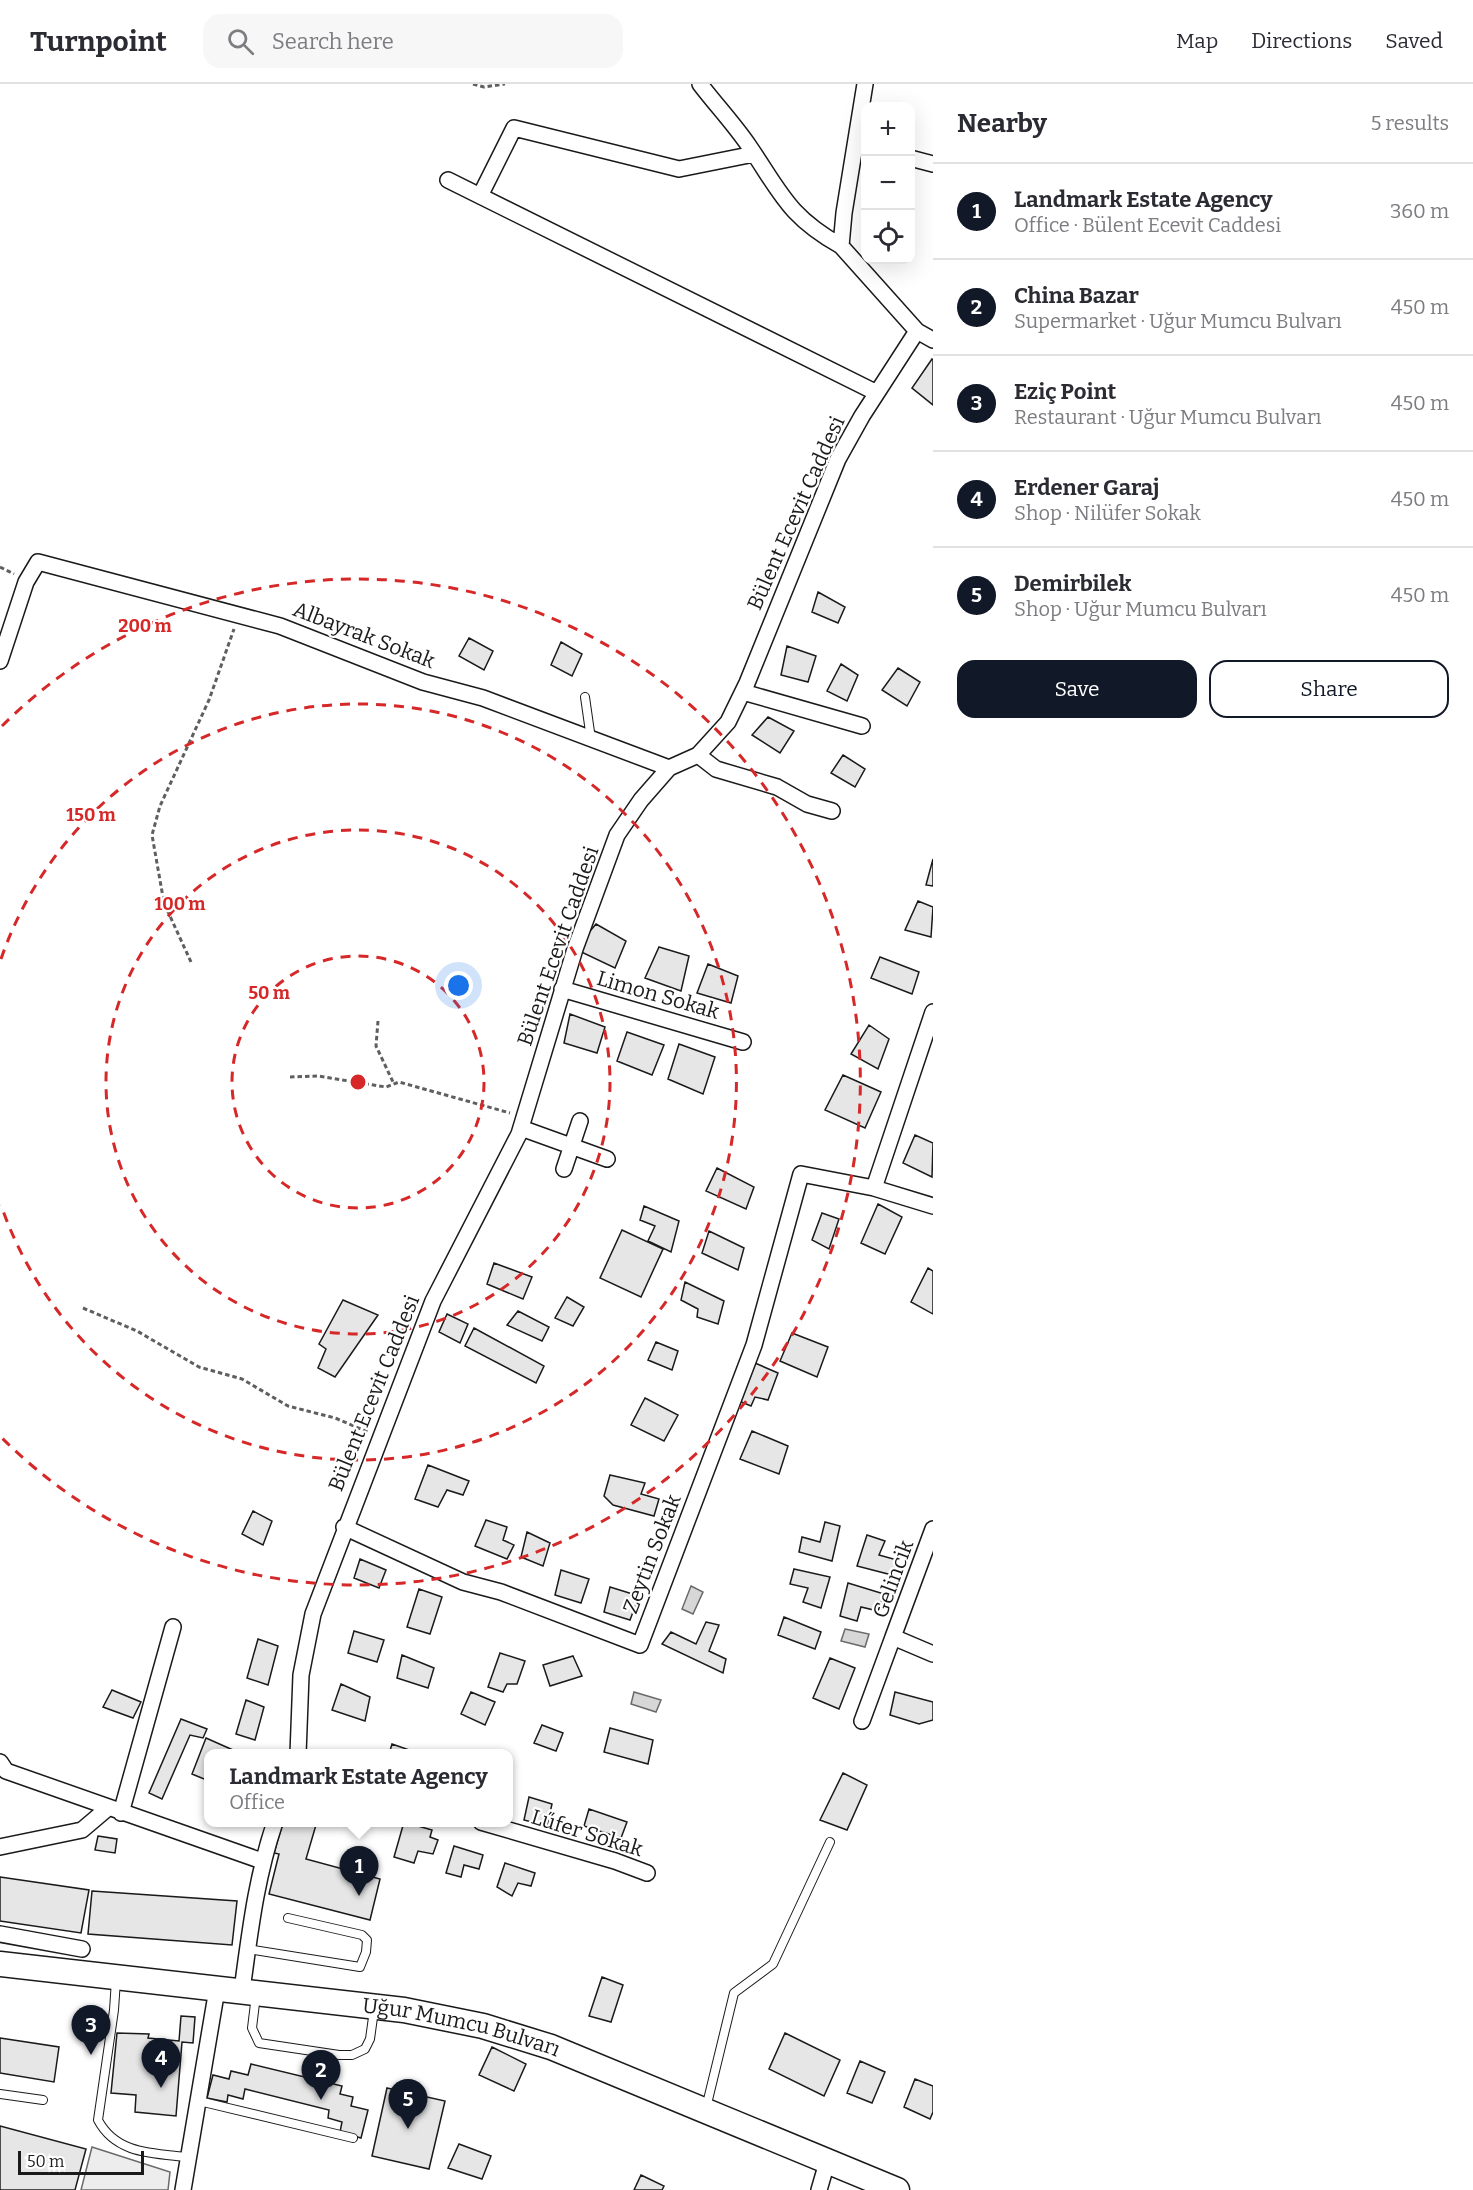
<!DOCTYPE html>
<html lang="en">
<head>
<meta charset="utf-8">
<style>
	:root { --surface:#fff; --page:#f7f7f7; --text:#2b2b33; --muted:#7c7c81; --line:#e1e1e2; --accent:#111827 }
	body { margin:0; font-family:Bitter,serif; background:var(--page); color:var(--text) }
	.controls { position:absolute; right:18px; top:18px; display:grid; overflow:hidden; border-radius:12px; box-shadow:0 6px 24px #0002 }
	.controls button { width:54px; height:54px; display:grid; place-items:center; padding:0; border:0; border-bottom:2px solid var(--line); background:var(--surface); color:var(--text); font:30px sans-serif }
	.scale { position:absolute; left:18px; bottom:15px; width:126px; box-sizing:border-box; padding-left:6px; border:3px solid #1a1a1a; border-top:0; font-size:16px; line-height:21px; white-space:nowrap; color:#1a1a1a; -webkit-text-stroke:4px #fff; paint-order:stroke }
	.you { position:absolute; left:459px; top:902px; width:21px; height:21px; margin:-15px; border:4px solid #fff; border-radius:50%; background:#1a73e8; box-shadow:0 0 0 9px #1a73e833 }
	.badge { display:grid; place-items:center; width:39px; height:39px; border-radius:50%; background:var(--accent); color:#fff; font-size:20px; font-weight:700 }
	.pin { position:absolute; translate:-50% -50px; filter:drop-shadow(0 2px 3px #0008) }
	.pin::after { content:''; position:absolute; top:32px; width:21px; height:18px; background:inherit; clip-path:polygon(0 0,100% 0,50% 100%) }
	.popup { position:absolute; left:204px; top:1665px; width:309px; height:78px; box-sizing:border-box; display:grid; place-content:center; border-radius:12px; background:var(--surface); filter:drop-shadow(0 2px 4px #0005); font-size:20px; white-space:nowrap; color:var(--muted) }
	.popup b { font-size:22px; color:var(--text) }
	.popup::after { content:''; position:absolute; left:50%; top:100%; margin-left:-12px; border:12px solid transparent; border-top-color:var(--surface) }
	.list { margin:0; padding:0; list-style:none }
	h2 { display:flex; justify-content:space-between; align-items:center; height:78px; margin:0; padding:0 24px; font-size:26px }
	h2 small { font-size:20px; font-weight:400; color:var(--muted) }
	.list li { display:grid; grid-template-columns:39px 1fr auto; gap:18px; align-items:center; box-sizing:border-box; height:96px; padding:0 24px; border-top:2px solid var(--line) }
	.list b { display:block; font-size:22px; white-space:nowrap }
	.list p { margin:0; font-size:20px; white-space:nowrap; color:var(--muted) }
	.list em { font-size:20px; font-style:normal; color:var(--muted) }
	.actions { display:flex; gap:12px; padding:18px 24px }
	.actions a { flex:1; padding:14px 0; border:2px solid var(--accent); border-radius:18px; text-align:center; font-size:21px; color:var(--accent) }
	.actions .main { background:var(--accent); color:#fff }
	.icon { flex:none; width:33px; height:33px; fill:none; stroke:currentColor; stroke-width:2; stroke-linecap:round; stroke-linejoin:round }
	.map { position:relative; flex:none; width:933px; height:2106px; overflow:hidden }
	header { display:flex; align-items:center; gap:36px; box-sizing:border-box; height:84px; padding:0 30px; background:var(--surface); border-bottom:2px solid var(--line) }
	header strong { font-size:28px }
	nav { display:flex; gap:33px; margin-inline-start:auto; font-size:21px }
	.search { width:420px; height:54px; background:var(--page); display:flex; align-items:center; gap:15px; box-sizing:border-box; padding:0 21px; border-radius:18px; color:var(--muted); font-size:22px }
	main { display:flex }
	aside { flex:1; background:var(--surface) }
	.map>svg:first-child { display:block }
</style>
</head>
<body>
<header>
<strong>Turnpoint</strong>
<div class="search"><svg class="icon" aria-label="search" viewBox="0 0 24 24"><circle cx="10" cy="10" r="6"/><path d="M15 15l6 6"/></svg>Search here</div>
<nav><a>Map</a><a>Directions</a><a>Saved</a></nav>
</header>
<main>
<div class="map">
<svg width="933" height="2106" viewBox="0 0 933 2106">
	<rect width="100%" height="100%" fill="#fff"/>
	<path fill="#ededed" stroke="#6a6a6a" stroke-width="1.5" d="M92,2063L170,2088L168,2106H81Z"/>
	<path fill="#d7d7d7" stroke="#6a6a6a" stroke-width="1.5" d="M691,1502L703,1508L693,1530L682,1525Z
		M845,1545L869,1550L865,1563L841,1557Z
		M634,1608L661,1616L656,1628L631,1620Z"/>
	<path fill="#e6e6e6" stroke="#1a1a1a" stroke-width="1.5" d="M932,275L933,276V321L912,304Z
		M818,508L845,523L838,539L812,528Z
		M469,554L493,567L484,586L459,572Z
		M561,558L582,570L572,592L551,581Z
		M787,562L816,572L808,598L781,591Z
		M841,580L858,591L847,617L827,607Z
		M898,584L920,598L907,622L882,606Z
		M768,633L794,647L780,669L752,651Z
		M843,671L865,685L855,703L831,689Z
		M933,775V802L926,801Z
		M918,817L933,823L931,853L905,846Z
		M596,840L626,857L615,884L575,865Z
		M659,863L689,872L681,907L645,894Z
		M880,873L919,888L912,910L871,894Z
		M708,880L738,892L731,919L697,909Z
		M570,930L605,943L597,969L564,959Z
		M869,941L889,955L878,985L851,970Z
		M627,948L664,961L652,991L617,977Z
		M679,960L715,973L703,1010L668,995Z
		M843,991L881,1008L865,1044L825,1026Z
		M915,1051L933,1059L932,1093L903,1079Z
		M717,1084L754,1103L746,1125L706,1107Z
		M878,1120L902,1133L885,1170L861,1159Z
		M644,1122L679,1137L671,1168L648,1157L655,1142L640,1136Z
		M822,1129L839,1135L829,1165L812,1156Z
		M622,1146L663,1165L641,1213L600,1194Z
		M709,1147L744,1164L738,1186L702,1169Z
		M494,1179L532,1193L523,1215L487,1200Z
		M928,1184L933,1187V1230L911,1218Z
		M685,1198L724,1217L718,1240L697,1233L698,1225L681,1216Z
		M567,1213L584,1223L573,1242L555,1234Z
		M343,1216L378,1231L335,1293L318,1284L326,1265L319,1260Z
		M518,1227L549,1243L542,1257L507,1241Z
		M447,1230L468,1240L460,1259L439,1248Z
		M474,1244L544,1282L536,1299L465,1262Z
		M792,1249L828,1263L817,1293L780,1277Z
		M656,1258L678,1267L672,1286L648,1276Z
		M748,1276L778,1289L768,1316L755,1313L751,1322L734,1315Z
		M645,1314L678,1331L664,1357L631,1341Z
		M752,1347L788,1362L779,1390L740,1375Z
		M428,1381L469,1397L463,1411L447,1406L438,1423L415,1415Z
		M610,1391L645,1399L641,1410L659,1415L654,1432L613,1421L604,1412Z
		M253,1427L272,1437L263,1461L242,1450Z
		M486,1436L507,1443L503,1456L514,1461L507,1475L475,1462Z
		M825,1438L840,1442L832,1477L799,1468L802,1453L820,1458Z
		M527,1448L550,1459L543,1482L521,1473Z
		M867,1451L885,1457L879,1471L897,1476L892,1491L857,1482Z
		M360,1475L386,1486L379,1504L354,1494Z
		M794,1485L830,1493L821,1524L803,1518L808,1504L790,1500Z
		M561,1486L589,1495L581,1519L555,1511Z
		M848,1499L884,1510L878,1527L861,1523L857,1537L840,1532Z
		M610,1503L639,1512L630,1536L604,1528Z
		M419,1505L442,1513L430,1550L407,1543Z
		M784,1533L821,1548L815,1565L778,1551Z
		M706,1538L719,1541L709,1567L726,1575L723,1589L662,1560L671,1548L696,1560Z
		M354,1547L384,1556L377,1578L348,1569Z
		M258,1555L278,1562L268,1601L247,1594Z
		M500,1569L525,1577L517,1600H507L503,1608L488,1603Z
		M402,1571L434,1584L428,1604L397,1594Z
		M573,1572L582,1592L550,1602L543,1581Z
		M830,1574L855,1584L839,1625L813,1614Z
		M341,1600L370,1613L365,1637L332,1626Z
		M112,1606L141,1618L133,1634L103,1623Z
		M471,1608L495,1618L485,1641L461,1630Z
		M895,1608L933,1618V1636L919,1640L890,1631Z
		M246,1616L264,1623L255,1656L236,1650Z
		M181,1635L207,1645L203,1654L190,1651L162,1715L149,1709Z
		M542,1641L563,1649L556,1667L534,1659Z
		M610,1644L653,1656L648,1680L604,1668Z
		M206,1654L242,1670H209V1697L192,1690Z
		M392,1660L418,1669L417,1670H389Z
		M843,1689L867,1701L847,1746L820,1736Z
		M529,1713L552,1720L547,1742L524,1736Z
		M589,1725L627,1738L621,1754L584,1742Z
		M283,1738L316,1741L306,1775L380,1795L370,1836L269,1810L279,1770L274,1769Z
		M404,1738L432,1746L430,1753L438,1756L433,1770L418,1767L414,1779L394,1773Z
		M98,1752L117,1755L115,1769L95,1766Z
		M454,1762L483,1771L479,1785L464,1781L461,1793L446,1789Z
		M505,1779L535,1789L531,1802L518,1799L512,1812L497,1803Z
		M0,1793L89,1806L81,1849L0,1837Z
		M92,1807L237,1817L232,1861L88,1850Z
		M602,1893L623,1901L611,1938L589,1932Z
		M181,1932L195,1933L193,1959L182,1958L176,2032L135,2028L136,2011L111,2009L117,1949L149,1950L148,1954L179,1957Z
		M785,1949L840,1976L824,2012L769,1985Z
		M0,1954L59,1963L54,1998L0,1989Z
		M492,1963L526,1980L514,2007L479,1991Z
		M860,1977L885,1988L872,2019L847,2009Z
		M251,1980L342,2002L340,2010L353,2013L351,2022L368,2026L361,2054L340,2048L342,2038L328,2034L329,2026L245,2005L243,2015L228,2011L227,2018L207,2014L213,1991L229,1995L231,1987L248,1991Z
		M915,1995L933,2002V2028L930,2035L904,2023Z
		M387,2004L445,2017L429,2085L372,2072Z
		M0,2042L86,2065L75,2106H0Z
		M459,2060L491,2072L482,2095L448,2084Z
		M641,2091L664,2102L662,2106H634Z"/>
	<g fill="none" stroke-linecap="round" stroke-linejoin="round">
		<defs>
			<path id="service" d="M585,613L591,655
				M248,1865L360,1883L366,1868L367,1856L362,1851L288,1834
				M116,1896L114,1926L98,2036C116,2070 152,2069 187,2073
				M256,1911L252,1944L259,1959L339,1971H352L365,1965L370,1955L374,1926
				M0,2010L43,2016
				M199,2017L353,2054
				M706,2024L734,1909L773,1880L830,1758"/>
			<path id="minor" d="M700,0C716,21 734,40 749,62C781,109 788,132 841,162
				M910,74L933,80
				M448,96L877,309
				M480,112L514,44L679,85L754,70
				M917,247L933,256
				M0,577L26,498L38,478L280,542L423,598L483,614L669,684
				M743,608L862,642
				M698,671L716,685L777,703L807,720L832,727
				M562,905L743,958
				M521,1044L607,1075
				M564,1085L580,1037
				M874,1104L933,928
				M344,1443L463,1498L501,1508L640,1561L754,1261L801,1090L874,1104L933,1122
				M933,1445L893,1553L933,1570
				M862,1637L893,1553
				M298,1670L301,1591L313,1530L433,1217L519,1050L575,865L617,751L641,716L669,684L698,671L728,638L747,599L838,375L862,332L917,247L841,162L844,129L865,0
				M0,1678L6,1687L262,1777
				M121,1729L173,1543
				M481,1738L615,1777L647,1789
				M0,1763L82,1746L108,1724
				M0,1850L82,1865
				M242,1906C250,1848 256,1794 275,1738
				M183,2106L217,1905
				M819,2106L828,2075"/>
			<g id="primary">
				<path id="s1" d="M0,1880L404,1926L483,1942L551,1963L897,2106"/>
			</g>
		</defs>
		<use href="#service" stroke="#1a1a1a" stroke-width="10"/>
		<use href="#minor" stroke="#1a1a1a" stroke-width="18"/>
		<use href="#primary" stroke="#1a1a1a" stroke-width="27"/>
		<path stroke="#5f5f5f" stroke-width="3" stroke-dasharray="4.5 3" stroke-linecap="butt" d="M473,0L484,3L505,0
			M0,483L14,490
			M191,878L164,819L152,751L160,722L209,616L234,545
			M378,937L376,962L394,1000
			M290,993L318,992L386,1003L399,998L510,1029
			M83,1224L137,1247L199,1283L242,1295L288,1322L335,1334L368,1348"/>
		<use href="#service" stroke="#fff" stroke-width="8"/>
		<use href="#minor" stroke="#fff" stroke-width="15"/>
		<use href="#primary" stroke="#fff" stroke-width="24"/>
	</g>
	<g fill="none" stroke="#d62828" stroke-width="3" stroke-dasharray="10 8">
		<circle cx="358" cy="998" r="126"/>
		<circle cx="358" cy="998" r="252"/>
		<path d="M1 875A378 378 0 1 1 1 1121"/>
		<path d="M2 642A503 503 0 1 1 2 1354"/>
	</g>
	<g text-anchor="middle" stroke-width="4.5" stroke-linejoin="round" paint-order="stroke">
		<g font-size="21" fill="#1a1a1a" stroke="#fff">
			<text transform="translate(796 429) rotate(-66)" y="7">Bülent Ecevit Caddesi</text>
			<text transform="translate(364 551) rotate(21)" y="7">Albayrak Sokak</text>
			<text transform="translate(558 862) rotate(-71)" y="7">Bülent Ecevit Caddesi</text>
			<text transform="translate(658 911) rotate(16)" y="7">Limon Sokak</text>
			<text transform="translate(374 1309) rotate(-68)" y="7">Bülent Ecevit Caddesi</text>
			<text transform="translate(652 1470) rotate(-69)" y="7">Zeytin Sokak</text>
			<text transform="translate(893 1495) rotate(-70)" y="7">Gelincik</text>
			<text transform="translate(587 1749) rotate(17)" y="7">Lűfer Sokak</text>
			<text dy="7" stroke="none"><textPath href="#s1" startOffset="466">Uğur Mumcu Bulvarı</textPath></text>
		</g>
	</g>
	<circle cx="358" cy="998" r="9" fill="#d62828" stroke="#fff" stroke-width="3"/>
	<g font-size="18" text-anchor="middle" font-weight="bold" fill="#d62828" stroke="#fff" stroke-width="4.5" stroke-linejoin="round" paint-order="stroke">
		<text x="145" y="548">200 m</text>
		<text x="91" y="737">150 m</text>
		<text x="180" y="826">100 m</text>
		<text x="269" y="915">50 m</text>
	</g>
</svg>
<div class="controls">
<button>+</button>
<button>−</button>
<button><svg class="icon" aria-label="locate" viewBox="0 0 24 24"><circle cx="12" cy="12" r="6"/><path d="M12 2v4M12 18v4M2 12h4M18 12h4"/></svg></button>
</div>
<div class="scale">50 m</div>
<div class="you"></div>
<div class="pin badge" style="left:359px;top:1812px">1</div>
<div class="popup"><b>Landmark Estate Agency</b>Office</div>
<div class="pin badge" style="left:321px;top:2016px">2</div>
<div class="pin badge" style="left:91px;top:1971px">3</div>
<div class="pin badge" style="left:161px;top:2004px">4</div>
<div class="pin badge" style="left:408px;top:2045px">5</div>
</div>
<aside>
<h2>Nearby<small>5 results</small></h2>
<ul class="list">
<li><span class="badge">1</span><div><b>Landmark Estate Agency</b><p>Office · Bülent Ecevit Caddesi</p></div><em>360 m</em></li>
<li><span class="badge">2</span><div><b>China Bazar</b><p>Supermarket · Uğur Mumcu Bulvarı</p></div><em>450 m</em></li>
<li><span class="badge">3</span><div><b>Eziç Point</b><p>Restaurant · Uğur Mumcu Bulvarı</p></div><em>450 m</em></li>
<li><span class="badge">4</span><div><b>Erdener Garaj</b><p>Shop · Nilüfer Sokak</p></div><em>450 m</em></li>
<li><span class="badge">5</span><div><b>Demirbilek</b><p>Shop · Uğur Mumcu Bulvarı</p></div><em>450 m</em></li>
</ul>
<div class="actions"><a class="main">Save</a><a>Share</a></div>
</aside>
</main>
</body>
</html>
